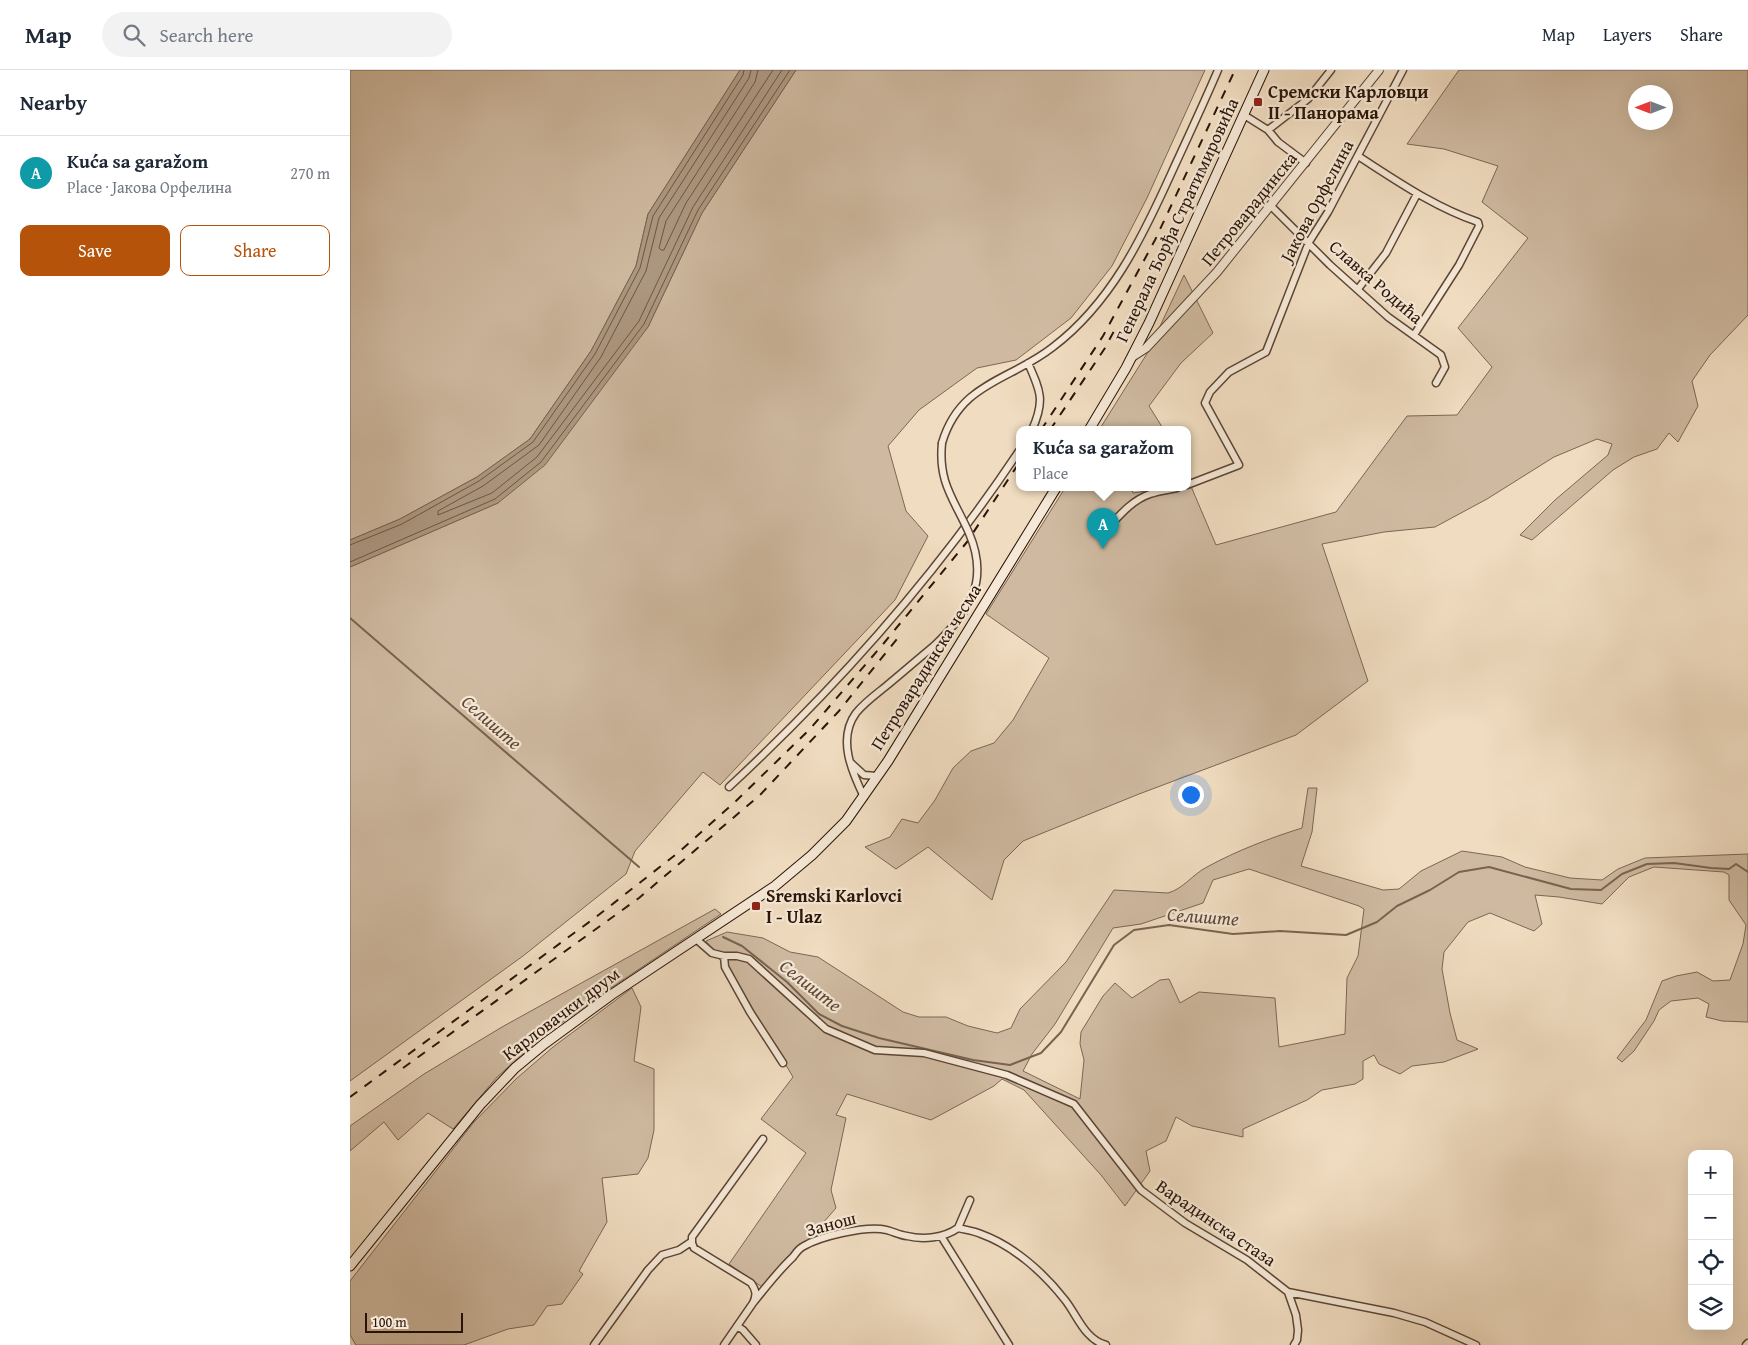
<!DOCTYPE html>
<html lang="en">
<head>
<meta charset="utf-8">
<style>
	:root { --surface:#fff; --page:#f2f2f3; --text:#1f2937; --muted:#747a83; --line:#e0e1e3; --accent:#b45309 }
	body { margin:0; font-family:"Gentium Book Plus",serif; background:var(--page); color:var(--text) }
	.controls { position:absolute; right:15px; bottom:15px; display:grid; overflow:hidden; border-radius:10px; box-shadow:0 5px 20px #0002 }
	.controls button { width:45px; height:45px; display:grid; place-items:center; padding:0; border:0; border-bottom:1px solid var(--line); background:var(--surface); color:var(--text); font:25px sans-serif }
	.compass { position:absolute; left:1278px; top:15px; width:45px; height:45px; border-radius:50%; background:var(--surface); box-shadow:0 5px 20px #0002; rotate:270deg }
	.scale { position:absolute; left:15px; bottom:12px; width:98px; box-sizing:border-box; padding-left:5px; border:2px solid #2b1307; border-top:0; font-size:14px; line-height:18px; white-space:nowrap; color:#2b1307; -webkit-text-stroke:4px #f5e8d6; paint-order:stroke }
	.you { position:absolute; left:840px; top:724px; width:18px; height:18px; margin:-12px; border:4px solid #fff; border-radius:50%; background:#1a73e8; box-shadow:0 0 0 8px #1a73e833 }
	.badge { display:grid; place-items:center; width:32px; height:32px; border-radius:50%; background:var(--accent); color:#fff; font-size:16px; font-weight:700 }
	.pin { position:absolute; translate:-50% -41px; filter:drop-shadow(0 1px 2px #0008) }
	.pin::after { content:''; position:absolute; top:26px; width:18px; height:15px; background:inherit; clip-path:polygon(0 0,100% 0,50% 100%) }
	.popup { position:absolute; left:666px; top:356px; width:175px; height:65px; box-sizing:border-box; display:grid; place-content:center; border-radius:10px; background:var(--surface); filter:drop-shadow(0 1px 4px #0005); font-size:16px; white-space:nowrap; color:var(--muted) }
	.popup b { font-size:19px; color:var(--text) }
	.popup::after { content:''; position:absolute; left:50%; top:100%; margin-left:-10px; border:10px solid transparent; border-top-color:var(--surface) }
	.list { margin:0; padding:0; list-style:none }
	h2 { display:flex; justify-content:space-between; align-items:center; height:65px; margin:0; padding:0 20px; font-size:21px }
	h2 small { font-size:16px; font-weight:400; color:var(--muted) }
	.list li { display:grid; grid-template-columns:32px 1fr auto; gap:15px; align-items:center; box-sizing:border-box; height:75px; padding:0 20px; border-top:1px solid var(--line) }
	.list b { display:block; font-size:19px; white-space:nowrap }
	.list p { margin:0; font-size:16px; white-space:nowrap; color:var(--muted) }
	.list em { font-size:16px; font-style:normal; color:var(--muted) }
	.actions { display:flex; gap:10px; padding:15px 20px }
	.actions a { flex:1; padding:11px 0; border:1px solid var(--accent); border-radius:10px; text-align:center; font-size:18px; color:var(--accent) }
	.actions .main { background:var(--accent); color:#fff }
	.icon { flex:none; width:28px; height:28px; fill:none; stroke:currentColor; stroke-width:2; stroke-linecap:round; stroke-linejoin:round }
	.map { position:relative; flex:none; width:1398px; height:1275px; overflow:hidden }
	header { display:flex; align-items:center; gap:30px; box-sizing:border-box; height:70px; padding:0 25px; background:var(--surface); border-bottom:1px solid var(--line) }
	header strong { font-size:24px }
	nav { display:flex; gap:28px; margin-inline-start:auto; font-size:18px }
	.search { width:350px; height:45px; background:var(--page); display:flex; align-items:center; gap:12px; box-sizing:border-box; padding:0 18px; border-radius:28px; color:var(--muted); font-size:19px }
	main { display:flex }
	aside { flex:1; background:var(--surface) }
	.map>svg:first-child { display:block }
</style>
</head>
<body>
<header>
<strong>Map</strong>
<div class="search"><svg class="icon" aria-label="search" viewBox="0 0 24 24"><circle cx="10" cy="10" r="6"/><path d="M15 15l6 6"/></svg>Search here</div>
<nav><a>Map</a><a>Layers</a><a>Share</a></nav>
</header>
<main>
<aside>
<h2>Nearby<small></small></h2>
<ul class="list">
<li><span class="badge" style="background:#0f9aa8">A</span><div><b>Kuća sa garažom</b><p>Place · Јакова Орфелина</p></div><em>270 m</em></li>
</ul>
<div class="actions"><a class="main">Save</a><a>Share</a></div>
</aside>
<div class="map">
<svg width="1398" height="1275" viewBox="0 0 1398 1275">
	<rect width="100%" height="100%" fill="#f0dcc0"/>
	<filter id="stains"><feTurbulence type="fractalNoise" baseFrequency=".004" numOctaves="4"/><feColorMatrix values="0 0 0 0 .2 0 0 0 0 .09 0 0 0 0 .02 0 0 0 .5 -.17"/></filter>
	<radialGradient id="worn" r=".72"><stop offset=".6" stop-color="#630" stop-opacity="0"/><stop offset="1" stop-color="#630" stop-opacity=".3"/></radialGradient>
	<path fill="#cfbaa1" stroke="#7d6654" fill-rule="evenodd" d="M0,0H390L298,144L286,196L241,281L180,369L127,407L50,449L0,470Z
		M446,0H855L797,128L762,196L721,248L666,290L627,298L569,340L538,376L556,441L578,466L545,530L370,715L353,702L285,781L276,804L173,886L0,1011V497L148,433L298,257L352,143Z
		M1109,0H1398V245L1360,285L1342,311L1348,336L1328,372L1319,363L1307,379L1284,387L1263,400L1182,470L1170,465L1205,430L1258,385L1262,374L1247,369L1204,387L1137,429L1085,457L1034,462L972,474L1018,611L946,665L789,724L673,771L654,790L642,830L578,777L546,799L515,777L540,767L552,749L568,753L585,730L603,698L621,681L644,673L663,650L699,588L636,544L715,418H781L783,423L815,418H837L840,414L866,475L986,442L1057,346L1107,345L1142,297L1108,258L1178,168L1132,132L1148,96L1094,79L1057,74ZM1286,22H1316V52H1286Z
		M834,205L863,263L831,293L799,336L814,360H749L798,282Z
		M958,718H967L962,762L951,796L1033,820L1049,819L1071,801L1112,781L1152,787L1175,797L1220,808L1252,810L1268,799L1295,788L1398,784V952L1372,951L1356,947L1359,934L1348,928L1321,931L1309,940L1304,951L1284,981L1272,992L1267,988L1296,950L1312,911L1326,906L1347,902L1363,911L1380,910L1393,874L1396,855L1379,830V805L1374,802L1304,797L1279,807L1252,834L1209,827L1185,825L1192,854L1184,861L1140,843L1118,852L1094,882L1092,899L1100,943L1107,970L1128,979L1094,992L1062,996L1050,1004L1029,994L1024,985L1013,991V1009L1005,1014L972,1020L957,1030L893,1059V1067L842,1056L826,1047L816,1071L796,1081L800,1101L775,1136L751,1105L674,1020L652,1009L644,1016L581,1050L497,1024L486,1045L496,1048L481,1120L486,1138L459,1169L437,1187L412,1217L379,1194L456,1083L411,1049L443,1007L388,914L356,871L377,862L413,868L440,882L468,887L553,942L569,947H596L618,956L647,963L661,958L670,939L716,892L764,820L818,823C833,819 843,804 857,797C886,781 920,768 952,758ZM899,799L1009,836L1014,839L1008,886L997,908L995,964L929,977L925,928L849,922L830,933L819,909L810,910L782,928L765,913L753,926L731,962L730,974L734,990L730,1029L673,1001L682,984L705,954L763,858L791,854L853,833L863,810Z
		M365,839L371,844L258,920L192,967L147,1007L103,1059L78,1043L48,1070L34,1052L0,1081V1056L74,1004L152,957Z
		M282,918L291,937L284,991L304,999V1060L298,1088L288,1104L252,1108L257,1152L229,1201L233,1204L212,1234L197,1236L184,1255L158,1259L114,1275H6L0,1265V1211L124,1052L166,1009L203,977Z"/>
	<path fill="#ad9881" stroke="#796350" d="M390,0H446L352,143L298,257L195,395L148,433L0,497V470L50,449L127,407L180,369L241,281L286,196L298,144Z"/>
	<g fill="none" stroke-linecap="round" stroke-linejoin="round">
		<path stroke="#6c5644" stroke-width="1" d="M401,0L399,8L309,148L296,201L251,287L189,375L133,416L88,441V445L142,423L187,387L289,251L343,137L432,0
			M408,0L405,12L316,151L309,178L311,180H314L336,133L423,0
			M0,475L52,454L129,411L183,372L245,284L290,198L303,146L393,5L394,0
			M0,492L145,429L191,392L294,254L348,140L440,0"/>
		<path stroke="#796350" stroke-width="2" d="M0,548L289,797
			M373,867L392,876L437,912L469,944L492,956L529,968L623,990L660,995L691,983L711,962L764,875L784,860L819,855L883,864L930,861L996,865L1027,852L1047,836L1080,820L1109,802L1139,797L1221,819L1251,820L1272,804L1297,794L1324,793L1361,798L1379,799L1386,794L1398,802"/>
		<defs>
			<path id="minor" d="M894,45L918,60L958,29L981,0
				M918,60L928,72L956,93
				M1008,86C1047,111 1084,137 1128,152L1129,156L1109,195L1064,265
				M921,136L980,195L1038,247L1091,285L1095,297L1086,313
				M1008,219L1036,183L1067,124
				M678,293C691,322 695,331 682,360
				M592,373C610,312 660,311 703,277C761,233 792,168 821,104C837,69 853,35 868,0
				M837,415L889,395L855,333L860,322L879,302L916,282L959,172L978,142L1053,0
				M757,459C769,446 782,430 800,424C809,421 818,420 827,418
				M501,693L514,705L527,706
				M379,717C488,616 587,504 669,381
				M514,727C502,702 487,669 506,643C514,633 525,625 535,617C552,603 568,589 585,575
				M346,869L362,883L374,886H387L399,889L476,959L525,980L574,983L657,1005L724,1034L791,1120L835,1153L897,1190L938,1222L946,1245L948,1260L947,1270L944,1275
				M374,886L375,897L400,942L433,993
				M608,1158L620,1130
				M591,1166L659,1275
				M938,1222L1044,1243L1075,1252L1126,1275
				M403,1233C416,1217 428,1201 443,1187C446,1183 449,1178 454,1176C471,1166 512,1157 531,1159C541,1160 548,1165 557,1166C573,1170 594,1168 608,1158C616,1160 624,1161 631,1164C664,1176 694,1203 715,1230C727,1245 735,1270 756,1275
				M387,1256L393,1260L406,1275
				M244,1275L298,1200L312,1185L329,1180L341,1172
				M374,1275L403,1233C407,1225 406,1220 401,1213L344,1178L342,1173V1167L413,1069
				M1396,1275L1398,1273"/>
			<path id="tertiary" d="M782,287L796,278L867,202L1029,0"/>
			<path id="secondary" d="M739,360L776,298L799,253L914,0
				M0,1196L130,1035L165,998L194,974L261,925L425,816L462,785L496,751L538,691L706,418"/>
		</defs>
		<use href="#minor" stroke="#5c4535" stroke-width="9"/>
		<use href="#tertiary" stroke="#5c4535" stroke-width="10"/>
		<use href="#secondary" stroke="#2b1307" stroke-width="11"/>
		<use href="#minor" stroke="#f5e8d6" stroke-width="6"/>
		<use href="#tertiary" stroke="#f5e8d6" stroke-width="8"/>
		<use href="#secondary" stroke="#f5e8d6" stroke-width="9"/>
		<path stroke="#2b1307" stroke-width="2" stroke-dasharray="9 9" stroke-linecap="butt" d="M691,360L753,266L805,170L885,0
			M700,360L755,278L764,261
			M53,998L289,828L410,725L489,641L547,569
			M0,1027L246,847L329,782L386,731L460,659L534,573L617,472L669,393"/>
		<defs>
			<path id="minor-bridge" d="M585,575C619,542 640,512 619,463C604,429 588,413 592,373"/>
		</defs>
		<use href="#minor-bridge" stroke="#5c4535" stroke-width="9" stroke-linecap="butt"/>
		<use href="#minor-bridge" stroke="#f5e8d6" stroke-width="6"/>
	</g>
	<g fill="#8f2418" stroke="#f5e8d6" stroke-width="2">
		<rect x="903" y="27" width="10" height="10" rx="2.5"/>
		<rect x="401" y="831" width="10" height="10" rx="2.5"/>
	</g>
	<g text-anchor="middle" stroke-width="4.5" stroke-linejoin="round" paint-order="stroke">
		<g font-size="18" font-weight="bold" fill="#2b1307" stroke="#f5e8d6" text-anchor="start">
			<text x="918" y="28">Сремски Карловци<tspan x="918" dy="21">II - Панорама</tspan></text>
			<text x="416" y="832">Sremski Karlovci<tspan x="416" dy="21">I - Ulaz</tspan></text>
		</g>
		<g font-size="18" fill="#2b1307" stroke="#f5e8d6">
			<text transform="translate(967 131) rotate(-62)" y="6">Јакова Орфелина</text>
			<text transform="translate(899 139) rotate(-51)" y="6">Петроварадинска</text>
			<text transform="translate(827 150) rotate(-65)" y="6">Генерала Ђорђа Стратимировића</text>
			<text transform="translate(1026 212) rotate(41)" y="6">Славка Родића</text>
			<text transform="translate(576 597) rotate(-58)" y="6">Петроварадинска чесма</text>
			<text transform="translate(211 944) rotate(-37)" y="6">Карловачки друм</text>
			<text transform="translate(866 1153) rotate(34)" y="6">Варадинска стаза</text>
			<text transform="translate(481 1154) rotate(-15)" y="6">Занош</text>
		</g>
		<g font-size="19" font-style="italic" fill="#5f4838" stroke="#f5e8d6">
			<text transform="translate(142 652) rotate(41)" y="7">Селиште</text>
			<text transform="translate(853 846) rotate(4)" y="7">Селиште</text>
			<text transform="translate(461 915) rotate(38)" y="7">Селиште</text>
		</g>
	</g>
	<rect width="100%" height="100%" filter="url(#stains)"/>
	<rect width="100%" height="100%" fill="url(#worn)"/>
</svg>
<div class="controls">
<button>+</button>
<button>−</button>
<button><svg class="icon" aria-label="locate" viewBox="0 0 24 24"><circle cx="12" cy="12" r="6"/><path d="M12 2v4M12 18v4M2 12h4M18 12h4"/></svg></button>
<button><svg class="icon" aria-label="layers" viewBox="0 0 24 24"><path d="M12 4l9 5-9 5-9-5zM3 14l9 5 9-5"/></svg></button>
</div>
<svg class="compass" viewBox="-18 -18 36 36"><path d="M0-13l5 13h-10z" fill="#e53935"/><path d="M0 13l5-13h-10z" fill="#747a83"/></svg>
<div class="scale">100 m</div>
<div class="you"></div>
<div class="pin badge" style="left:753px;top:479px;background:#0f9aa8">A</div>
<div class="popup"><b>Kuća sa garažom</b>Place</div>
</div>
</main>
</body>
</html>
